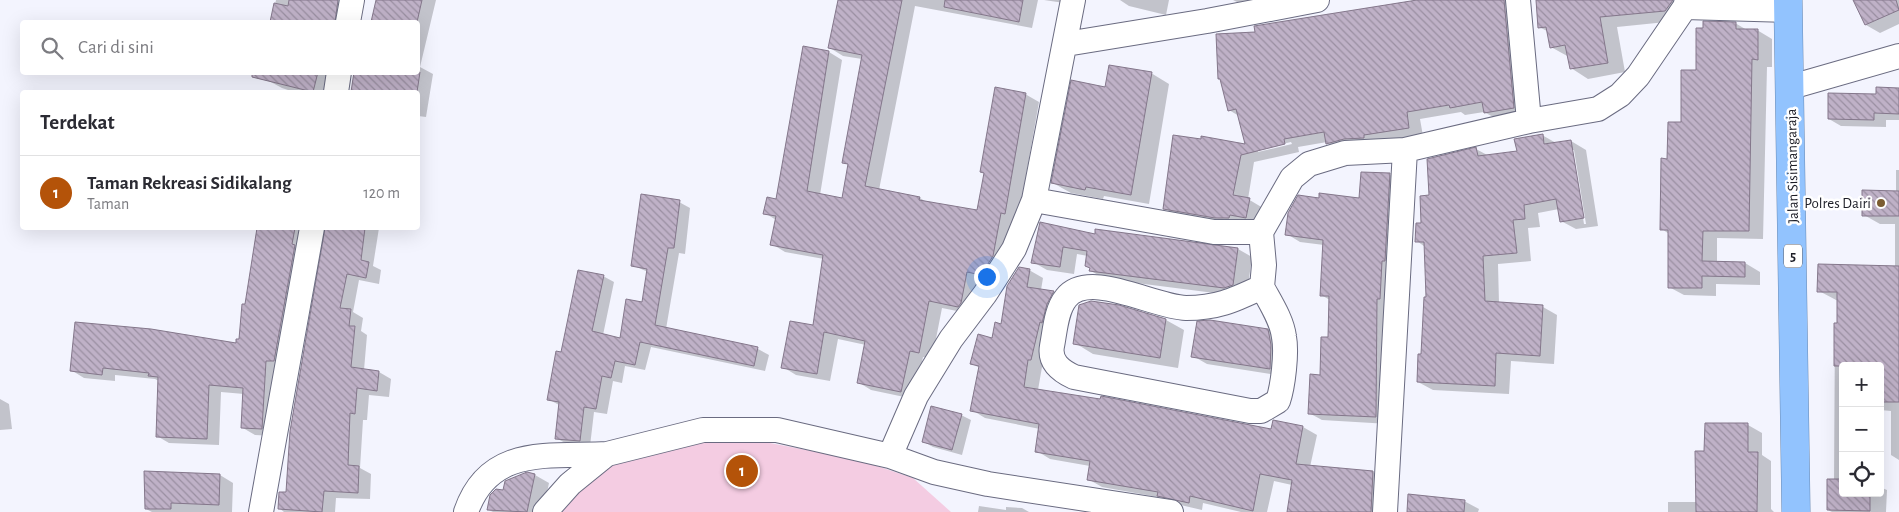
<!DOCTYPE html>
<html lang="id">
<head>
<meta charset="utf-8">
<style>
	:root { --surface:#fff; --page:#f2f2f3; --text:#2b2b33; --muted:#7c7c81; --line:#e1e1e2; --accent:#b45309 }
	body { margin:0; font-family:"Alegreya Sans",sans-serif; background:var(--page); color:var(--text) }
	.controls { position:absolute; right:15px; bottom:15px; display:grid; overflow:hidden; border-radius:5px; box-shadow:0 5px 20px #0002 }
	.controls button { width:45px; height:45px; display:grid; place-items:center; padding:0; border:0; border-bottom:1px solid var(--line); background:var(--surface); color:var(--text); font:25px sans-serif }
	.you { position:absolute; left:986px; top:276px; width:18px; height:18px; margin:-12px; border:4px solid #fff; border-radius:50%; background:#1a73e8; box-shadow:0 0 0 8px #1a73e833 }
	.badge { display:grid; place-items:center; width:32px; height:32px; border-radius:50%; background:var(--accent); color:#fff; font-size:16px; font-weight:700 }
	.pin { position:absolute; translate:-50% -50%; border:2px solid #fff; box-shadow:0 1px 5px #0006 }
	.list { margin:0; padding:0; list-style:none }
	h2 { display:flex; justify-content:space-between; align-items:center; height:65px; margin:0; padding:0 20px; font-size:21px }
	h2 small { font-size:16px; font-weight:400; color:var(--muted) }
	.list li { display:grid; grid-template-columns:32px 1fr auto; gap:15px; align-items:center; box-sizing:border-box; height:75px; padding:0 20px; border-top:1px solid var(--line) }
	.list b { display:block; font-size:19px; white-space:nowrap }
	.list p { margin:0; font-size:16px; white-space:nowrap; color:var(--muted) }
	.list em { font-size:16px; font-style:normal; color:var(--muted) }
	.icon { flex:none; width:28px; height:28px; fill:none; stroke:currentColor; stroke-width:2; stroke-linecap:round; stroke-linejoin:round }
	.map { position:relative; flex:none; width:1899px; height:512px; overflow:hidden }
	.search { position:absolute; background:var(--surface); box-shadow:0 5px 20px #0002; left:20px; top:20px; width:400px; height:55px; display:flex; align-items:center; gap:12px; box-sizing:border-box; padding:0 18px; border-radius:5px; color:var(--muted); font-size:19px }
	.panel { position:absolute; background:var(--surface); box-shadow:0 5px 20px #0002; left:20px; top:90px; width:400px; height:140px; border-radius:5px }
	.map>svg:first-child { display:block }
</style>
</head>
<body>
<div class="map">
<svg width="1899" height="512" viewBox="0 0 1899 512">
	<defs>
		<pattern id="building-back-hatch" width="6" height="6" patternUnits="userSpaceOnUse" patternTransform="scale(1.25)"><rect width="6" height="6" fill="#bfb1c7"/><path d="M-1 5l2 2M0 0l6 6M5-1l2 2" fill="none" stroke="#9a8fa1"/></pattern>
	</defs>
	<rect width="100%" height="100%" fill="#f3f4fe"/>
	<path fill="#f4cce2" d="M760,441L859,460L913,478L951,512H545L603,463L641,454L706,442Z"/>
	<path fill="#0003" fill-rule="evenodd" d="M276,0H354L348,22H271Z
		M377,0H436L420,67L433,74L426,117L418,116V92H352L356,72H418V22H372Z
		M839,0H1038L1032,28L915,6L879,190L920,198L928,203L978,212L985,174L981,171L1025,94L1039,102L1018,221L994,282L980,279L972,314L942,308L932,359L923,357L914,399L871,390L858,382L866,345L838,339L830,381L796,375L783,367L814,326L824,259L785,252L772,244L776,220L765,213L777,201L829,52L842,60L820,195L843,199L849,165L843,162L862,59L843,56L830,48Z
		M1044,0H1072L1071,4Z
		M1120,0H1169L1166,15L1129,6Z
		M1233,0H1294L1245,6Z
		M1428,0H1516L1527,115L1499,120L1484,112L1465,115L1461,112L1420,119L1423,136L1341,151L1327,142L1298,147L1299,152L1254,162L1248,199L1263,208L1260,225L1243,226L1178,216L1164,208L1246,145L1239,116L1229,110L1257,34L1256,27L1310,17L1347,13ZM1291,142L1292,144L1258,152V150Z
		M1537,0H1674L1676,21L1617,27L1625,72L1588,79L1571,68L1569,57L1551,47L1549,32L1539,27Z
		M1855,0H1899V24L1880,33L1866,25Z
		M1735,23L1747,30H1757L1772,39V67H1767L1763,239L1717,238V263H1745L1760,272V285L1716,284V296L1684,295L1669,287V234L1662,229L1669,160L1682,124L1697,72Z
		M271,72H332L327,92H294L282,88L269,81Z
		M1151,73L1169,84L1149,204L1104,196L1103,199L1071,193L1053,183L1106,88Z
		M1899,89V120H1886V127L1841,126L1829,119L1878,95Z
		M1542,135L1556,143L1571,141L1586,150L1598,226L1576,229L1561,221L1559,209L1538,213L1540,227L1528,228L1531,261L1498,264L1499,303L1543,307L1557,315L1554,364L1511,361L1509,394L1433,390L1418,382L1428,298L1425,247L1417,241L1431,197L1476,149L1489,156L1518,152ZM1572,150H1574L1586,224H1584Z
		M1896,170H1899V460L1891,455V411L1880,410V366H1843V493H1880V487L1887,490L1886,512H1832L1828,510L1834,480L1835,324H1838V301L1819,291L1895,267V224H1880L1864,215L1896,192Z
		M1390,175L1403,182L1389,424L1322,420L1309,413L1321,376L1329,338L1330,300L1321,295L1324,245L1300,242L1287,234L1320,199L1360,200Z
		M679,202L690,208L685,254L679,253L666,329L758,349L769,355L765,371L651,347L645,370L625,366L622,383L613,381L607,414L594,412L590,446L567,444L556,438L559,405L548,399L562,353L603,276L614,282L603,335L621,339L643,303L648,272L632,265Z
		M1041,224L1096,235L1238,249L1252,257L1247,293L1238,296L1105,279L1091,271L1088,256L1077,254L1074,274L1047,270L1033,262Z
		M258,228H309L274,436L255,435L243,428L244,394L221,392L219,445L169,443L157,436L159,381L155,379L115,375V381L84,378L71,370L237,344L240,340Z
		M326,228H379L373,266L381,270L379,284L359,280L353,312L363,318L361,331L367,335L364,370L379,372L391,379L389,397L369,395L367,420H363L360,468L371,474L370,499L336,498L335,512H284L279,508L287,493Z
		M1029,270L1043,278L1041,290L1054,292L1067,300L1044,367H1042L1038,390L1272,430L1274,421L1303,427L1317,435L1310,467L1373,472L1386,480L1385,512H1289L1292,485L1274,481L1267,512H1241L1203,503L1202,510L1172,503L1163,498L1102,487L1088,479L1090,466L1050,459L1037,451L1040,429L985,418L972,410L980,368L972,364L1002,325Z
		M1166,320L1184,330L1178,368L1093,354L1075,343Z
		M1268,330L1282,339L1284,376L1207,364L1193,356Z
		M0,399L9,404L12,429L0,430Z
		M961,415L971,420L962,455L933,447L924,442Z
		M1748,425L1762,433V455L1771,461V509L1774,512H1668V502H1697L1706,452Z
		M146,472L220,475L233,483L232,512H152L146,509Z
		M535,475L549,483L543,512H493L489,510L504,492Z
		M1464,501L1479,509L1478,512H1409Z
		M979,506L1006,510V507L1022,508L1029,512H978Z"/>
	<path fill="url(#building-back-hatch)" stroke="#84778b" d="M289,0H338L335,22H270L274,3L288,6Z
		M376,0H422L417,22H371Z
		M838,0H902L865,186L920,197L919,200L977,210L984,173L980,172L995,87L1026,93L1005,214L1001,213L993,256L981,275L967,272L961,303L958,307L929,301L919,353L910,351L901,392L857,383L865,341L824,332L817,374L781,368L790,321L813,325L823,255L770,245L776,216L763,214L767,197L776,199L803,46L829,51L807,191L842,198L848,164L842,163L862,55L828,48Z
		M945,0H1023L1019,22L944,7Z
		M1417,0H1504L1514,108L1484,113L1482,102L1450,108L1449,105L1407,112L1409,128L1364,135V138L1344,139L1326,144L1324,132L1284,139L1285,144L1241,155L1233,195L1250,198L1246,218L1230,215L1229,218H1215L1163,209L1173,135L1201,139V136L1245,144L1236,109L1228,111L1220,79H1218L1216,34L1255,32L1254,26Z
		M1536,0H1673L1665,11L1600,17L1608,63L1570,69L1565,45L1550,48L1546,27L1538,28Z
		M1853,0H1896L1899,10L1865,25Z
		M1703,21L1736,22V29H1758V60L1752,59L1749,231H1703L1702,261L1745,262V277L1702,276V288H1668V230H1660L1661,158L1667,159L1668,122H1681V70H1696V28H1703Z
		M1109,65L1152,72L1131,195L1086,187L1085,190L1051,183L1071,80L1105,87Z
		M252,72H318L313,92L252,77Z
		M354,72H420L417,92H351Z
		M1876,87L1899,88V114L1874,113V120L1828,119V93L1876,94Z
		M1543,134L1544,144L1571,140L1584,218L1560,222L1556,199L1524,205L1525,219L1513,220L1517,253L1483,256L1485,301L1543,305L1540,356L1496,353L1495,386L1417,382L1418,354H1421L1424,297H1426L1424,242H1415L1416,223H1421L1420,196L1429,195L1427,159L1476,147L1478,156L1517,151L1514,139Z
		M1361,172L1390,173L1385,261H1382L1380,299H1377L1376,417L1308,414L1310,374L1320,375L1321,337H1328L1329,296H1320L1323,240L1285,235L1288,213L1298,195L1319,198V193L1359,198Z
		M1862,190L1899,191V216H1862Z
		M641,194L680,200L674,248H668L655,325L758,347L754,366L640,342L635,365L615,361L611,378L602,376L596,409L584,407L580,441L555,439L559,402L547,400L556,351L561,352L578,270L604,275L592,331L620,338L626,299L642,302L647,269L631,266Z
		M1040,222L1095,234V229L1238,248L1233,285L1224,288L1089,271L1090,268L1085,266L1087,251L1063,247L1060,267L1031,263Z
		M257,228H295L292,244L295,245L274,361H266L262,429L241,428L243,388L209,385L207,439L156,437L158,377L148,376L149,373L103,368L102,375L70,371L75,322L151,329L236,343V339H239L242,304H245Z
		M325,228H365L361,260L369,262L366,278L347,274L340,308L351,309L349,326H355L351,367L379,371L377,391L357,388L355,414L350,413L348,465L359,466L358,493L324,491L322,512L278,509L279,492H286L290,431Z
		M1818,264L1899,266V402H1880V366H1834V323H1837V292H1817Z
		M1019,267L1030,269L1027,287L1054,291L1047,304L1042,323L1040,322L1031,360H1028L1024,387L1100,399L1101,396L1271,429L1273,420L1303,426L1296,464L1373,471L1371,512H1287L1292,480L1260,474L1253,511L1190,496L1189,503L1157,496L1158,492L1087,480L1090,461L1035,452L1039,424L970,411L979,366L970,364L978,334L992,338L995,322L1001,324L1007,286Z
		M1091,301L1119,305L1166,319L1160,358L1073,344L1079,305Z
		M1210,320L1268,329L1271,345L1270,369L1191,357L1197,321Z
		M931,406L962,414L952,450L922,442Z
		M1705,423H1748V452H1758L1757,512H1696L1695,451H1704Z
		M144,471L220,474L219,505L171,503V509H145Z
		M527,472L535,474L527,512L487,510L490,495L496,489L503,490L505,481Z
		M1827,479H1843V493H1870V511L1827,510Z
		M1408,494L1465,500L1464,512H1407Z"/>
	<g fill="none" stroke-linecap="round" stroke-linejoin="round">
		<defs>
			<path id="minor" d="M1518,0L1529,121
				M1685,7L1788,10
				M348,22L352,0
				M1066,44L1207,21L1317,0
				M1791,87L1899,56
				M336,92L339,72
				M1034,200L1214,232H1261L1292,178L1309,164L1345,153L1405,150L1529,121L1598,109L1620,95L1638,76L1685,7L1687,0
				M1261,232L1264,265L1262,287C1234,300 1218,308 1186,308C1153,307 1089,269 1066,298C1056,310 1055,331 1052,346C1049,362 1061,371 1074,377L1250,411H1261L1278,401C1283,386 1287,353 1284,337C1282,320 1270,302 1262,287
				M890,456L916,396L951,339L985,294L1014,249L1034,200L1073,0
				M261,512L312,228
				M466,512C489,445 549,457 607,454
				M545,512L570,484L607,454L703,430H777L890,456L934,472L988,484L1171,512
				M1385,512L1405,150"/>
			<path id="highway" d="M1788,0L1796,512"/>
		</defs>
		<use href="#minor" stroke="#6a6b81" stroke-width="26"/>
		<use href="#highway" stroke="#6989b2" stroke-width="29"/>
		<use href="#minor" stroke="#fff" stroke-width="24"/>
		<use href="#highway" stroke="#92c3fe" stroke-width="28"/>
	</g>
	<circle fill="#7b5c31" stroke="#fff" stroke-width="2" cx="1881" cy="203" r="5"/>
	<g text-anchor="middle" stroke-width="5" stroke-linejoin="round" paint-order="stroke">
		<rect fill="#fff" stroke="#606167" stroke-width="1" x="1784" y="244.5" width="18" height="23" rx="4"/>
		<g font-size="14" font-weight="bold" fill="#1c1d26">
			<text x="1793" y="261">5</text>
		</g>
		<g font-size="15" fill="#1c1d26" stroke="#fff">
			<text transform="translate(1792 166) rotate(-91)" y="5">Jalan Sisimangaraja</text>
		</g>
		<g font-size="15" fill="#1c1d26" stroke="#fff" text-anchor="end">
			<text x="1871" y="208">Polres Dairi</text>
		</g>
	</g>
</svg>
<div class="controls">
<button>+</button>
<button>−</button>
<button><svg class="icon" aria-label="locate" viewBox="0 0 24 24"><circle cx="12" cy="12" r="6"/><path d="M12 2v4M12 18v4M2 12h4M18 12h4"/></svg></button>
</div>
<div class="you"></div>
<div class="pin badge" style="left:742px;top:471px">1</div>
<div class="search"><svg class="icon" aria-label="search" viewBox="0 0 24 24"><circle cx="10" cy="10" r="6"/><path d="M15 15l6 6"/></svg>Cari di sini</div>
<section class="panel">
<h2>Terdekat<small></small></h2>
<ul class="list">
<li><span class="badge">1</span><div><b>Taman Rekreasi Sidikalang</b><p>Taman</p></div><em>120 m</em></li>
</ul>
</section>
</div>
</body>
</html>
